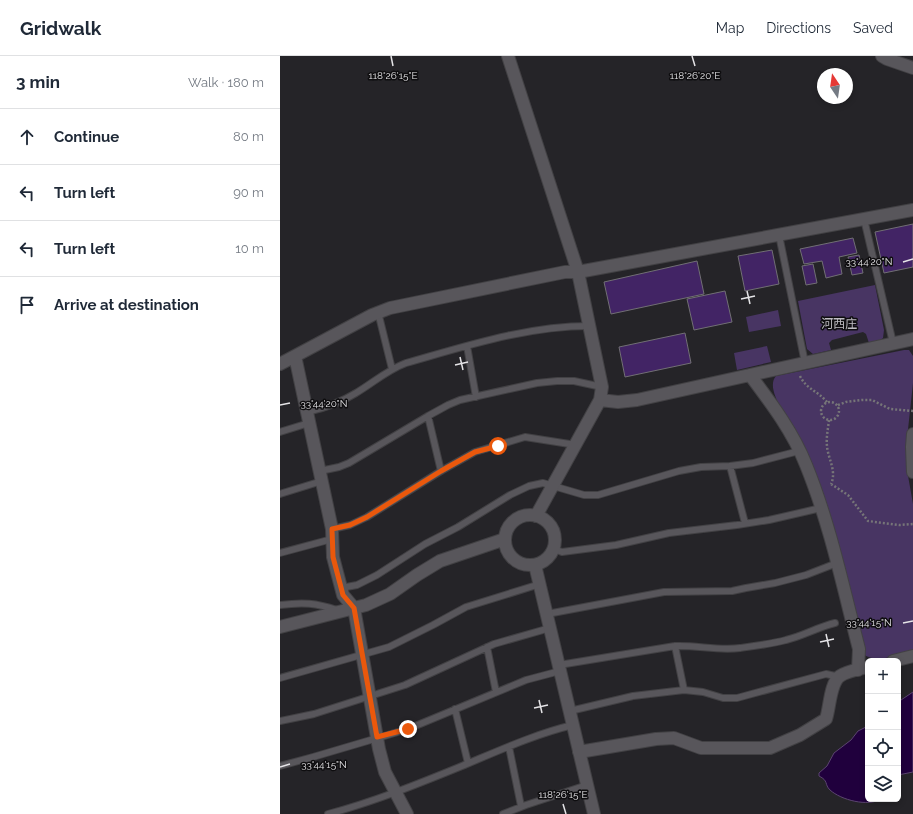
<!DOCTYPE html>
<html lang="en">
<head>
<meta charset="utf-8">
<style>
	:root { --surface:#fff; --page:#f6f6f7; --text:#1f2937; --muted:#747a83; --line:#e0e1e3 }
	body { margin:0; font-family:Raleway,"Noto Sans SC",sans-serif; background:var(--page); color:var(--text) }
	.controls { position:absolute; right:12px; bottom:12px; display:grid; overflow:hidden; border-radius:6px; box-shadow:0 2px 6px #0003 }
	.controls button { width:36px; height:36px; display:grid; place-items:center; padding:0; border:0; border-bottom:1px solid var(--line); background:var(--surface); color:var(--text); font:20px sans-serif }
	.compass { position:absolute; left:537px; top:12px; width:36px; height:36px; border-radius:50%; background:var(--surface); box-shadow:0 2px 6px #0003; rotate:347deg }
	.stop { position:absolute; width:12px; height:12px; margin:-9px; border:3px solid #ea580c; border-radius:50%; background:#fff }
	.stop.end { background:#ea580c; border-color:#fff; box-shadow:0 1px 4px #0008 }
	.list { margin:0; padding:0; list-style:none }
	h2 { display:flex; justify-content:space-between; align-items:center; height:52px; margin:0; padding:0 16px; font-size:17px }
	h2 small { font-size:13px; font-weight:400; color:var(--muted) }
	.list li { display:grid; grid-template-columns:26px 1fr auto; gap:12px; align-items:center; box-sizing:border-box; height:56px; padding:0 16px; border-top:1px solid var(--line) }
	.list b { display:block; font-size:15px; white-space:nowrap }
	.list em { font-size:13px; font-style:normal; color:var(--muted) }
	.icon { flex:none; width:22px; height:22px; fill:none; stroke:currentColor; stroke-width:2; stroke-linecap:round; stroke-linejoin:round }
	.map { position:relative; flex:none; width:633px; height:758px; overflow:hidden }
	header { display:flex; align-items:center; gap:24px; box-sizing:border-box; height:56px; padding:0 20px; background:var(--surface); border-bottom:1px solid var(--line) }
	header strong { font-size:19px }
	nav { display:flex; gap:22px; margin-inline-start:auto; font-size:14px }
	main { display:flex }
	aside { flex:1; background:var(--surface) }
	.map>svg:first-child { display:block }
</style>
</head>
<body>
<header>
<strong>Gridwalk</strong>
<nav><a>Map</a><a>Directions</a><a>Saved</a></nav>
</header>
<main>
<aside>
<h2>3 min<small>Walk · 180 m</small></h2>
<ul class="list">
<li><svg class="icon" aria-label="ahead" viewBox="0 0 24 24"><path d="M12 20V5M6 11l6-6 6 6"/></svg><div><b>Continue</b></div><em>80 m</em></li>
<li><svg class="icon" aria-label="left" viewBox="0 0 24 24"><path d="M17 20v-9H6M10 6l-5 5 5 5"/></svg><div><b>Turn left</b></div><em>90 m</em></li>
<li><svg class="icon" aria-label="left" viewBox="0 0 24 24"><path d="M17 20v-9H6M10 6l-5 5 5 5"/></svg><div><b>Turn left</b></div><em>10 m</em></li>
<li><svg class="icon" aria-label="arrive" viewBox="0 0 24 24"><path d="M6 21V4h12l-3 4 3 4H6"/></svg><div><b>Arrive at destination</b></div></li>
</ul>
</aside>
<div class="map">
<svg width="633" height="758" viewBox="0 0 633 758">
	<rect width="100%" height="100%" fill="#252428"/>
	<path fill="#483563" d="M595,229L604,274L603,282L599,285L589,287L586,278L583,276L552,284L549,287L551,294L533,298L527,293L518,245Z
		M498,254L501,270L469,276L466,261Z
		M487,290L491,306L457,314L454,297Z
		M624,294H629L633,300V327L626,392L627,414L633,448V595C618,599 598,607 584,599L513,371C506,360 485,332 496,320Z"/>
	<path fill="#20003d" stroke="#5b4470" d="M633,636V716L618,719V644H621Z
		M588,670V743H601C588,751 561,744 550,734C544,728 549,725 539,720V717L547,710L554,697L571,684L578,675Z"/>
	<path fill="#422465" stroke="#716f74" d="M633,168V211L604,217L595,176Z
		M573,182L577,197L559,201L562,218L546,222L542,205L524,208L520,193Z
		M492,194L499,228L465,235L458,200Z
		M579,199L583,217L572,219L568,201Z
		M417,205L424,238L331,258L324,226Z
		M533,208L537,227L526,229L522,210Z
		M445,235L452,266L414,274L407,243Z
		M405,277L411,307L345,321L339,291Z"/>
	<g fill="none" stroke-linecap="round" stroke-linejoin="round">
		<defs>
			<path id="lane" d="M584,163L613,287
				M499,179L525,307
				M98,256L112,313
				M187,290L196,341
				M27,356C45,352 60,347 76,337C93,327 107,314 126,307C186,290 246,270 310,270
				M148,360L161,415
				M0,376L29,367
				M450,410L465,467
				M40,415L59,411L69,407L148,360L168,349L180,344L257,327L277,325H294L322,331
				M0,438L42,425
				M52,473L70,469L87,461L161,415L195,396L245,381L296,389
				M274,493L282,496L336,489L389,477L457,469L489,464L541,452
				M0,497L52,483
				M61,532L77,529L97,519L145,488L178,471L230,439L249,430L263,427L304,439H318L399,415L421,411L450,410L473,407L519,395
				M0,549C23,546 36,547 57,554
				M267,558L384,536L452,535L466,532L495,527L526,519L557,507
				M395,590L404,634
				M207,591L216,636
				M279,609L395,590C417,589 438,595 460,592C475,590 491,588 506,584C523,580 538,571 555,567
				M0,622L109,591L153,569L186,551L260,528
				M175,653L188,707
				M290,655L353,640L404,634L423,636L443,642H457L546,618L560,621
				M0,665L34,658L125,629L214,588L270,572
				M229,691L241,750
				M0,710L33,701L128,673L246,624L280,615
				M48,758C93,746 138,728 182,710C218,695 255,678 293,669
				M223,758L246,749L307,729"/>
			<path id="street" d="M228,0L298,216L322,331L320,344L256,460
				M602,0L607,3L633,12
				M15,300L52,473L53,501L63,539L74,552L99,693L105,716L127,758
				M0,308L92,259L110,252L285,216H298L633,154
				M470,319C491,347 513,376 526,409C550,468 563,531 579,593L578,614
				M320,344L338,346L357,344L633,283
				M633,378L632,391L633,416
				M225 484a25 25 0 1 1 50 0a25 25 0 1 1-50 0Z
				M255,509L314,758
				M0,571L86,549L110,538L137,519L160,505L225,483
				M613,605L633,600
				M299,696L376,683L394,682L421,692H490L520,679L546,663C550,651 550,627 560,620C567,615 580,613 588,611"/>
		</defs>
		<use href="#lane" stroke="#424144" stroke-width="8"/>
		<use href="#street" stroke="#424144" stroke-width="14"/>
		<path stroke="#767578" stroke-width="2.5" stroke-dasharray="2 2" stroke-linecap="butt" d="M520,320C526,333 538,335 547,346
			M541 355a9 9 0 1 1 18 0a9 9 0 1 1-18 0Z
			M558,349L566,346L582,344H592L610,353L633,355
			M549,364C548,373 546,382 547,390C548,403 557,415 551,428
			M551,428L568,439L588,465L619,469L633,468"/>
		<use href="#lane" stroke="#58565b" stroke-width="6"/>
		<use href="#street" stroke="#58565b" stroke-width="12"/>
	</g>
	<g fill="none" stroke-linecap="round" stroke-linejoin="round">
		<path stroke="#ea580c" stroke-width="5" d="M128,673L97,681L74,552L63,539L53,501L52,473L70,469L87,461L161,415L195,396L218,390"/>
	</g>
	<path fill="none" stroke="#e5e4e7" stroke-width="1.5" d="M111,0L113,10M412,0L415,10M623,206L633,203M467,235L470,248M461,243L475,240M180,301L183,314M175,309L188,306M0,349L10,347M623,567L633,565M546,578L549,591M540,586L554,583M259,644L262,657M254,652L268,649M0,711L10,708M283,748L286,758"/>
	<g text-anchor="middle" stroke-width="3" stroke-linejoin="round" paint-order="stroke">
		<g font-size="12" fill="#bfbdc3" stroke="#0e0d0f">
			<text x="559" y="272">河西庄</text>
		</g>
	</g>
	<g font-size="10" text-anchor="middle" fill="#e5e4e7" stroke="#0e0d0f" stroke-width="3" stroke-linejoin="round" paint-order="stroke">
		<text x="113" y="23">118°26'15"E</text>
		<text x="415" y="23">118°26'20"E</text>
		<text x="589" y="209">33°44'20"N</text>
		<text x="44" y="351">33°44'20"N</text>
		<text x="589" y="570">33°44'15"N</text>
		<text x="44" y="712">33°44'15"N</text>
		<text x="283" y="742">118°26'15"E</text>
	</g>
</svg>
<div class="controls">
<button>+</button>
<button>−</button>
<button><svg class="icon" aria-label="locate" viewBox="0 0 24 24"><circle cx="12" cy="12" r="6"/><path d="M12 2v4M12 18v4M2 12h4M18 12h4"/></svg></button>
<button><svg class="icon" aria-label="layers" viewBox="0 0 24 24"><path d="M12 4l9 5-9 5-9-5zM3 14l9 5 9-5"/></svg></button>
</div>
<svg class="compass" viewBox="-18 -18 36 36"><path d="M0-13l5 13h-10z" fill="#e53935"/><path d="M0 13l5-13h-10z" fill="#747a83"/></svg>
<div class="stop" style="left:218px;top:390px"></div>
<div class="stop end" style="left:128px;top:673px"></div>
</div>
</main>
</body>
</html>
